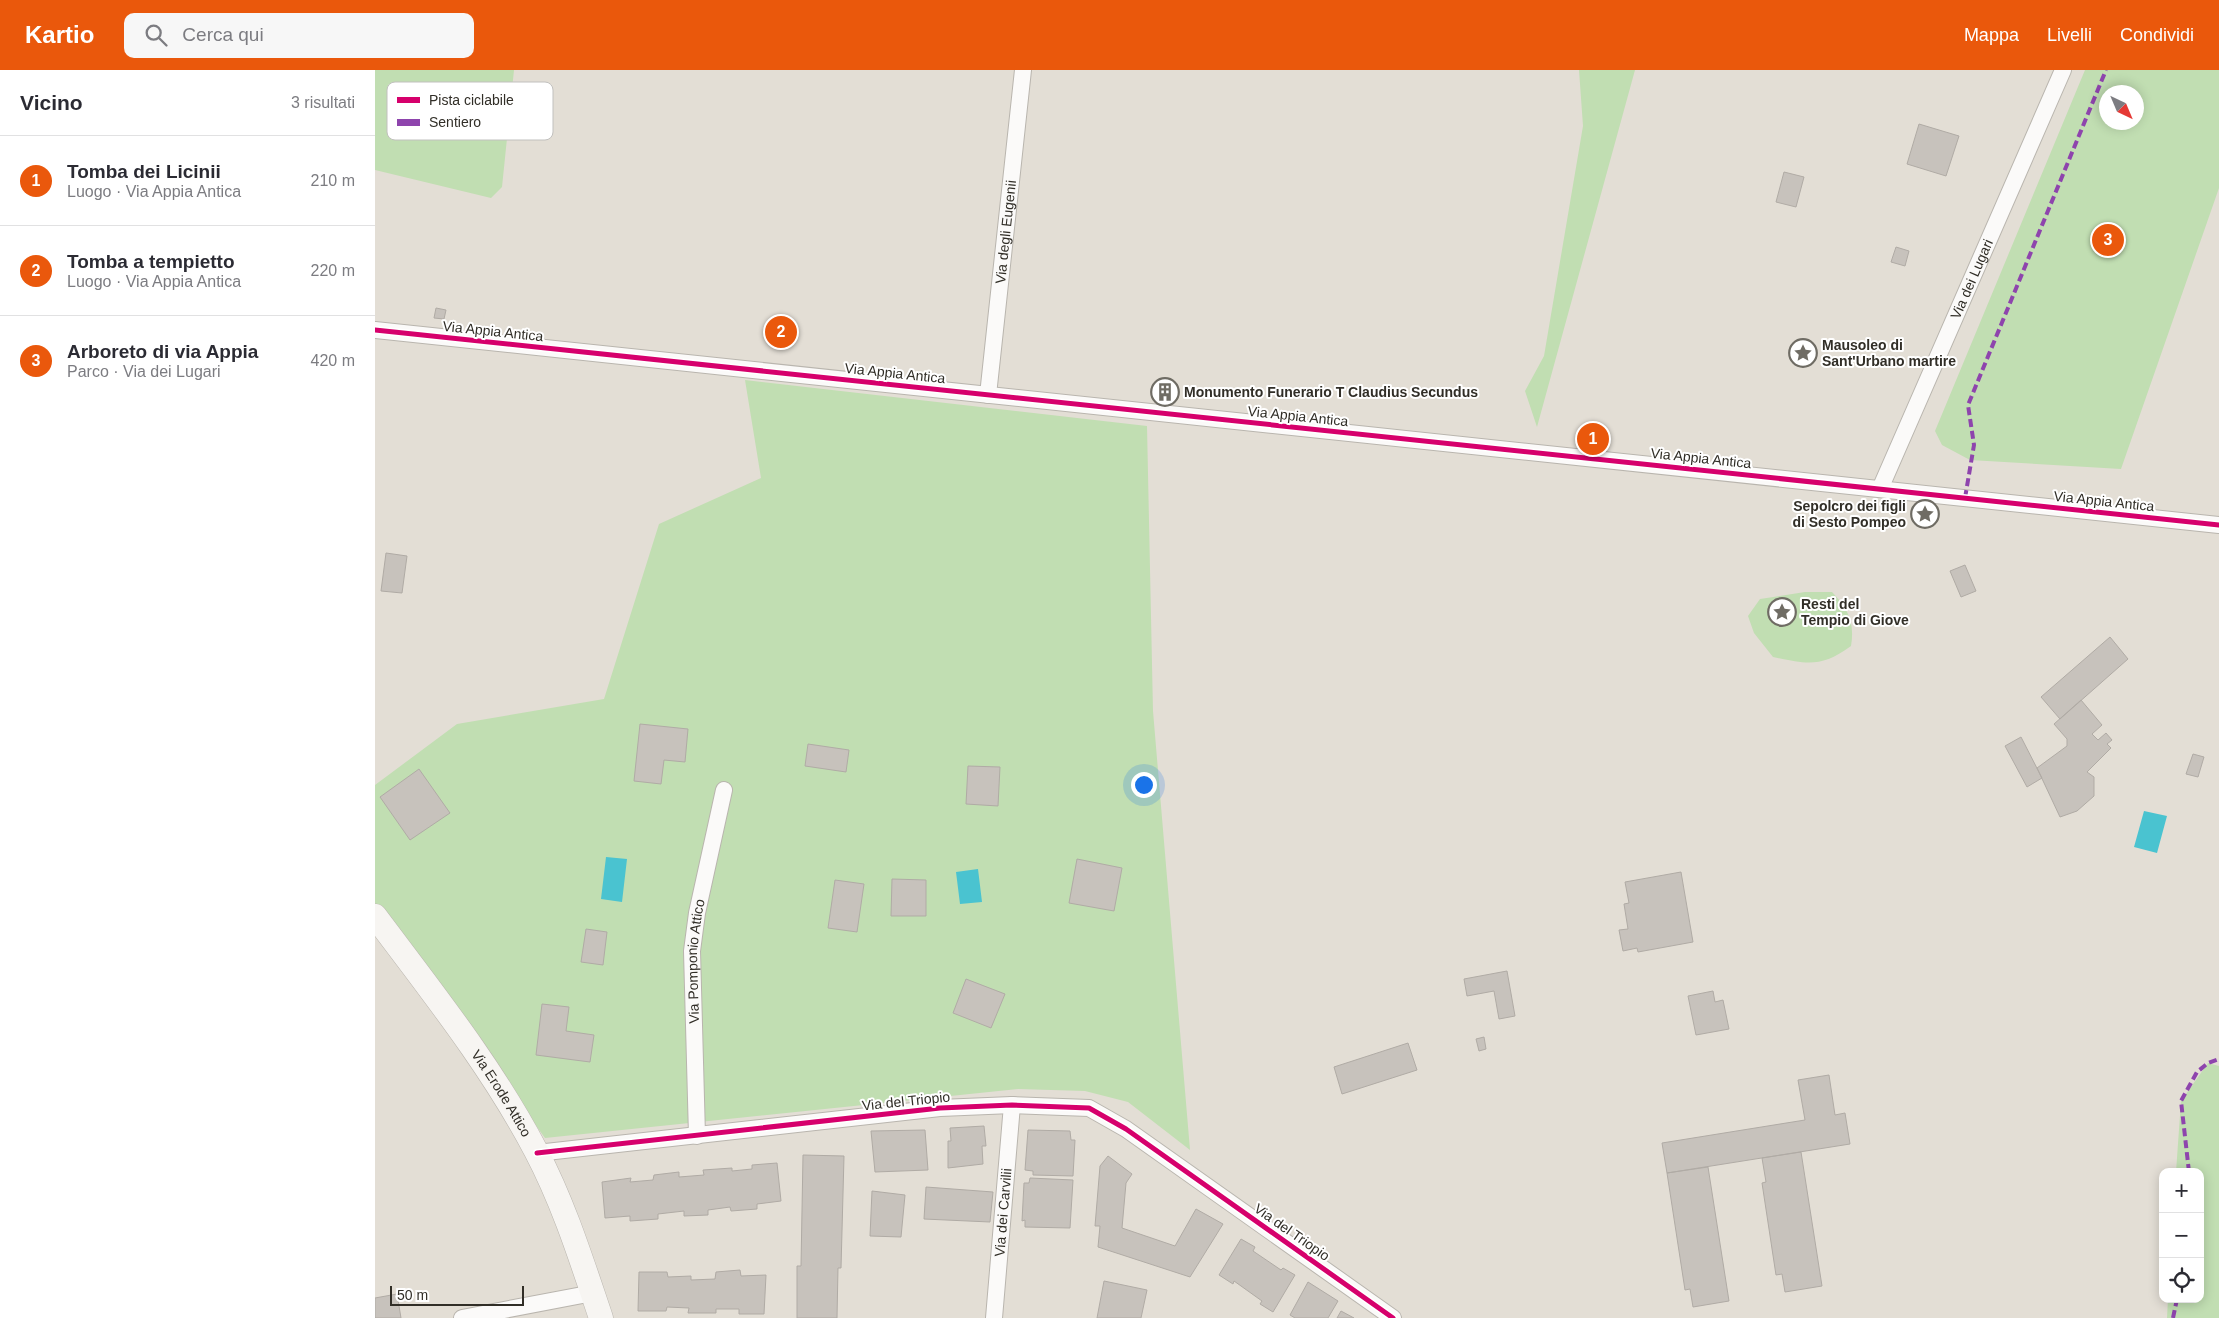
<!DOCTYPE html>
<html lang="it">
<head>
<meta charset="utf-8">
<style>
	:root { --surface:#fff; --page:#f7f7f7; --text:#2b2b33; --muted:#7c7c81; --line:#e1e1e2; --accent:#ea580c }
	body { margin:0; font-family:Helvetica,sans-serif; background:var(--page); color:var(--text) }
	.controls { position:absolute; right:15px; bottom:15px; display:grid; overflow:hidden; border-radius:10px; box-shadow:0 2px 12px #0003 }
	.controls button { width:45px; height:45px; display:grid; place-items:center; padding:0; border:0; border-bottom:1px solid var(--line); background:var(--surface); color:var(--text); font:25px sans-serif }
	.compass { position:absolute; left:1724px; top:15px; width:45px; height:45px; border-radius:50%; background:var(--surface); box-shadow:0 2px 12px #0003; rotate:136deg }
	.scale { position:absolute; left:15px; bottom:12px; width:134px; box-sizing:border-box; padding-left:5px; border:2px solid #312e27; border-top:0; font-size:14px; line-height:18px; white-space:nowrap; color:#312e27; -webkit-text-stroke:4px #fff; paint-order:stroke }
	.you { position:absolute; left:768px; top:714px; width:18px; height:18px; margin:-12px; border:4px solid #fff; border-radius:50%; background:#1a73e8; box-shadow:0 0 0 8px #1a73e833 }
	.badge { display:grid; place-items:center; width:32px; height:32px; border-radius:50%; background:var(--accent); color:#fff; font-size:16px; font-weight:700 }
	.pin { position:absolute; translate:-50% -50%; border:2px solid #fff; box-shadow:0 1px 5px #0006 }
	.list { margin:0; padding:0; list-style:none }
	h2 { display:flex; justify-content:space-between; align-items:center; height:65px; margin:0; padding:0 20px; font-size:21px }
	h2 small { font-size:16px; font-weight:400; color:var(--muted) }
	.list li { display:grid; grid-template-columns:32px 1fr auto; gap:15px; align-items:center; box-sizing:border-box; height:90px; padding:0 20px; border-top:1px solid var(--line) }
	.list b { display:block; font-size:19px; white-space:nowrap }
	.list p { margin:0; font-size:16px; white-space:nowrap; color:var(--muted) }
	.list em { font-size:16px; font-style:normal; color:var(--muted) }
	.icon { flex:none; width:28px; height:28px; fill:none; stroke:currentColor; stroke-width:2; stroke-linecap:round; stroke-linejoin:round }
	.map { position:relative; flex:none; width:1844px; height:1248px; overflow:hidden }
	header { display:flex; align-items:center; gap:30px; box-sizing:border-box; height:70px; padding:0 25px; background:var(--accent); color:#fff }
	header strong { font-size:24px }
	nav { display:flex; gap:28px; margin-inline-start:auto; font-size:18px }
	.search { width:350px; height:45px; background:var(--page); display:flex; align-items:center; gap:12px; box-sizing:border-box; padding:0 18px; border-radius:10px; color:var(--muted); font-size:19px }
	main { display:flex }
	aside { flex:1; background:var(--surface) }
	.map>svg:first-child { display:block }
</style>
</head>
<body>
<header>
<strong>Kartio</strong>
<div class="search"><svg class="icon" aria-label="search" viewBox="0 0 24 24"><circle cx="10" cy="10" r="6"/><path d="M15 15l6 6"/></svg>Cerca qui</div>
<nav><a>Mappa</a><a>Livelli</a><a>Condividi</a></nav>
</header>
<main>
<aside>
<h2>Vicino<small>3 risultati</small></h2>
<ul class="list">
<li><span class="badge">1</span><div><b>Tomba dei Licinii</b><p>Luogo · Via Appia Antica</p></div><em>210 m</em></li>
<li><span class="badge">2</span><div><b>Tomba a tempietto</b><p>Luogo · Via Appia Antica</p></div><em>220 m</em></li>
<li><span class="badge">3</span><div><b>Arboreto di via Appia</b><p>Parco · Via dei Lugari</p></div><em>420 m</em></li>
</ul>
</aside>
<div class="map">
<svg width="1844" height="1248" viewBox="0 0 1844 1248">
	<rect width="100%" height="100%" fill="#e3ded5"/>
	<path fill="#c1deb2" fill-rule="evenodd" d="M0,0H139L127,117L116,128L0,100Z
		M1204,0H1260L1162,357L1150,321L1169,286L1208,56Z
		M1710,0H1844V118L1746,399L1595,390L1567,375L1560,361ZM1732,22H1762V52H1732Z
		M370,310L772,356L778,641L815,1080L753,1032L710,1021L643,1019L170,1068L0,833V715L82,654L229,629L284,454L386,408Z
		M1430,522H1457C1473,539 1480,552 1476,576C1446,598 1432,594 1398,587L1379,563L1373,546L1385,529Z
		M1833,993L1844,996V1248H1792L1793,1229H1825V1102H1801L1806,1031Z"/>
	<path fill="#4ac3d0" d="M1769,741L1792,746L1782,783L1759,777Z
		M231,787L252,789L247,832L226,829Z
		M603,799L607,832L585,834L581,802Z"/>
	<path fill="#c7c2bc" stroke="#b0aba5" d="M1544,54L1584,66L1571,106L1532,94Z
		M1409,102L1429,107L1421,137L1401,132Z
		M1521,177L1534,181L1530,196L1516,192Z
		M61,238L71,240L69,249L59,248Z
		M11,483L32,486L27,523L6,521Z
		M1590,495L1601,521L1586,527L1575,501Z
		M1735,567L1753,589L1685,649L1666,627Z
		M1706,630L1727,655L1717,664L1723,670L1731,663L1737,670L1732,674L1736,678L1712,702L1719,707V726L1702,741L1685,747L1662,698L1692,676V669L1679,654Z
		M265,654L313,659L310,692L289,690L286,714L259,711Z
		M1646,667L1667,708L1652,717L1630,676Z
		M433,674L474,680L471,702L430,696Z
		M1818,684L1829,687L1823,707L1811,704Z
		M593,696L625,697L623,736L591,734Z
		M44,699L75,743L35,770L5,727Z
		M702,789L747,798L739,841L694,833Z
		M1306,802L1318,872L1263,882L1262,878L1248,881L1244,860L1253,859L1249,834L1254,833L1250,812Z
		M517,809L551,810V846H516Z
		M460,810L489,814L482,862L453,858Z
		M211,859L232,862L228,895L206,892Z
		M1132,901L1140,946L1124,949L1119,921L1092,926L1089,909Z
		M591,909L630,924L616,958L578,943Z
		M1338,921L1340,932L1348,930L1354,959L1321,965L1313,926Z
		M167,934L194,937L191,961L219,965L215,992L161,985Z
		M1109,967L1111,979L1104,981L1101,969Z
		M1033,973L1042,1000L967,1024L959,997Z
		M1454,1005L1460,1045L1470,1043L1475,1074L1292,1103L1287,1073L1430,1050L1423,1010Z
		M609,1056L611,1076H607L608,1094L573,1098V1071H576L575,1058Z
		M550,1060L553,1100L500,1102L496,1061Z
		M653,1060L695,1061L696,1070H700L698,1106L658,1105V1101L650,1100Z
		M1426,1082L1447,1216L1410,1222L1407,1204L1401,1205L1387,1113L1391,1112L1387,1088Z
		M428,1085L469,1086L466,1198H463L462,1248H422V1196H426Z
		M733,1086L757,1104L751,1113L747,1158L800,1176L821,1139L848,1154L815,1207L723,1177L725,1156H720L725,1096Z
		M402,1093L406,1131L382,1134V1139L356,1141L355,1137L333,1140V1145L309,1146V1141L283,1144V1149L255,1151V1146L230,1148L227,1112L256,1108L255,1112L278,1110L279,1105L304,1102V1107L329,1105L328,1100L357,1098V1101L377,1099V1095Z
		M1333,1097L1354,1231L1318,1237L1315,1219L1310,1220L1292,1103Z
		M655,1108L698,1110L695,1158L650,1157V1150L647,1151L649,1113H654Z
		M551,1117L618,1122L615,1152L549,1149Z
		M497,1121L530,1125L526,1167L495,1166Z
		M866,1169L880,1177L878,1181L906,1200L908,1198L920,1205L898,1242L885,1234L887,1231L859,1211L858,1214L844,1205Z
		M365,1200L366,1206L391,1205L389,1244H364V1239H341V1243H313L314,1238L292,1237L291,1241H263L264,1202H292L293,1207L316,1206V1210L340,1209L341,1202Z
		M729,1211L772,1220L766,1248H722Z
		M933,1212L963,1231L953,1248H920L915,1245Z
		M22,1224L26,1248H0V1228Z
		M966,1241L979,1248H962Z"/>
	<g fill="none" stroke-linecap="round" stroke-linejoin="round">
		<defs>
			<g id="street">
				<path d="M0,260L1844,455"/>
				<path id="s1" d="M613,325L648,0"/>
				<path id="s2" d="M1505,419L1688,0"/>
				<path id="s3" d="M322,1066L317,881L322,843L349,720"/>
				<path d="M162,1083L565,1038L637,1035L714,1038L751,1059L1018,1248"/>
				<path d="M87,1248L218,1223"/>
				<path id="s4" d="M619,1248L637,1035"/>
			</g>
			<g id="secondary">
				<path id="s5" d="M0,846C57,922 117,997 161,1081C189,1134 207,1192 226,1248"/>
			</g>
		</defs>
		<use href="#street" stroke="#b9b5ae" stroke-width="18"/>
		<use href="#secondary" stroke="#b9b5ae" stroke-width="25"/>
		<use href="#street" stroke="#fbfaf9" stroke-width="16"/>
		<use href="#secondary" stroke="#f7f5f2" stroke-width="24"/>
		<path stroke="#8e44ad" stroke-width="4" stroke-dasharray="8 4" stroke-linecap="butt" d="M1590,428L1599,375L1593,335L1731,0
			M1814,1102L1806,1031L1822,1002L1833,993L1844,989
			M1798,1248L1802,1229"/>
		<defs>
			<path id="cycleway" d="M0,260L1844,455
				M162,1083L565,1038L637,1035L714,1038L751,1059L1018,1248"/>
		</defs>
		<use href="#cycleway" stroke="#fff" stroke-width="8"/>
		<use href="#cycleway" stroke="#d6006c" stroke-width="5"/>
	</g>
	<defs>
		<symbol id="sight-ring" viewBox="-11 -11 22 22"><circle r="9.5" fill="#fff" stroke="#6f6c64" stroke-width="1.5"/><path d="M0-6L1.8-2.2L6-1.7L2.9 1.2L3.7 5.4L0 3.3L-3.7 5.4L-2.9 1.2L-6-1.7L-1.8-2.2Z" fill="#6f6c64"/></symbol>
		<symbol id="building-ring" viewBox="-11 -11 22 22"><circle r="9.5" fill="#fff" stroke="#6f6c64" stroke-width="1.5"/><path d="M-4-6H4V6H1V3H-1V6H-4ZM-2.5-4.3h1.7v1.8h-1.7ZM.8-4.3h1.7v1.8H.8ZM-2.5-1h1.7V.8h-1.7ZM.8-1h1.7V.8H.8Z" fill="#6f6c64"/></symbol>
	</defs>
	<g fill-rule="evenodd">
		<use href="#sight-ring" x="1412" y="267" width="32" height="32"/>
		<use href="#building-ring" x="774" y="306" width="32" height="32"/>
		<use href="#sight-ring" x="1534" y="428" width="32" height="32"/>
		<use href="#sight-ring" x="1391" y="526" width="32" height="32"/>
	</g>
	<g text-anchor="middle" stroke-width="4" stroke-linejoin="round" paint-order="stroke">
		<g font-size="14" fill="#312e27" stroke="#fff">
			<text dy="5" stroke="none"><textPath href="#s1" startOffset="164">Via degli Eugenii</textPath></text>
			<text dy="5" stroke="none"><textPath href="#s2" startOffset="229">Via dei Lugari</textPath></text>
			<text transform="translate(118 261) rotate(6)" y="5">Via Appia Antica</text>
			<text transform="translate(520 303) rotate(6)" y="5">Via Appia Antica</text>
			<text transform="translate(923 346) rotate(6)" y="5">Via Appia Antica</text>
			<text transform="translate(1326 388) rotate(6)" y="5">Via Appia Antica</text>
			<text transform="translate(1729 431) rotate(6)" y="5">Via Appia Antica</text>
			<text dy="5" stroke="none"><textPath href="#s3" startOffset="175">Via Pomponio Attico</textPath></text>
			<text dy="5" stroke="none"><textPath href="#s5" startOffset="218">Via Erode Attico</textPath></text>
			<text transform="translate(531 1031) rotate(-6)" y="5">Via del Triopio</text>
			<text dy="5" stroke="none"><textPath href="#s4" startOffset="106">Via dei Carvilii</textPath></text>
			<text transform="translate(917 1162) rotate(35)" y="5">Via del Triopio</text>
		</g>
		<g font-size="14" font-weight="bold" fill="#312e27" stroke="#fff" text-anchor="start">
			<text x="1447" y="280">Mausoleo di<tspan x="1447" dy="16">Sant'Urbano martire</tspan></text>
			<text x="809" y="327">Monumento Funerario T Claudius Secundus</text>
			<text x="1531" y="441" text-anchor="end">Sepolcro dei figli<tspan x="1531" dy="16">di Sesto Pompeo</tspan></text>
			<text x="1426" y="539">Resti del<tspan x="1426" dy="16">Tempio di Giove</tspan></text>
		</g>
	</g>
	<rect x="12" y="12" width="166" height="58" rx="8" fill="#fff" stroke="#c1c0be" stroke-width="1"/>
	<rect x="22" y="27" width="23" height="6" fill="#d6006c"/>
	<rect x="22" y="49" width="23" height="7" fill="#8e44ad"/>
	<g font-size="14" fill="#312e27">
		<text x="54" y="35">Pista ciclabile</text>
		<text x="54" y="57">Sentiero</text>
	</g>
</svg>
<div class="controls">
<button>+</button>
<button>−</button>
<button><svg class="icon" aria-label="locate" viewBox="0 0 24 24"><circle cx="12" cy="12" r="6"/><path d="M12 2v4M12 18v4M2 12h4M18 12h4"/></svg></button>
</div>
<svg class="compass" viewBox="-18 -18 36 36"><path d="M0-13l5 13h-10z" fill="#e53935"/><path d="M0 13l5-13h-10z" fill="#7c7c81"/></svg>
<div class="scale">50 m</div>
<div class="you"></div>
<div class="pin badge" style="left:1218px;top:369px">1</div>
<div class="pin badge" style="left:406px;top:262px">2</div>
<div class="pin badge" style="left:1733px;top:170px">3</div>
</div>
</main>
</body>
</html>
